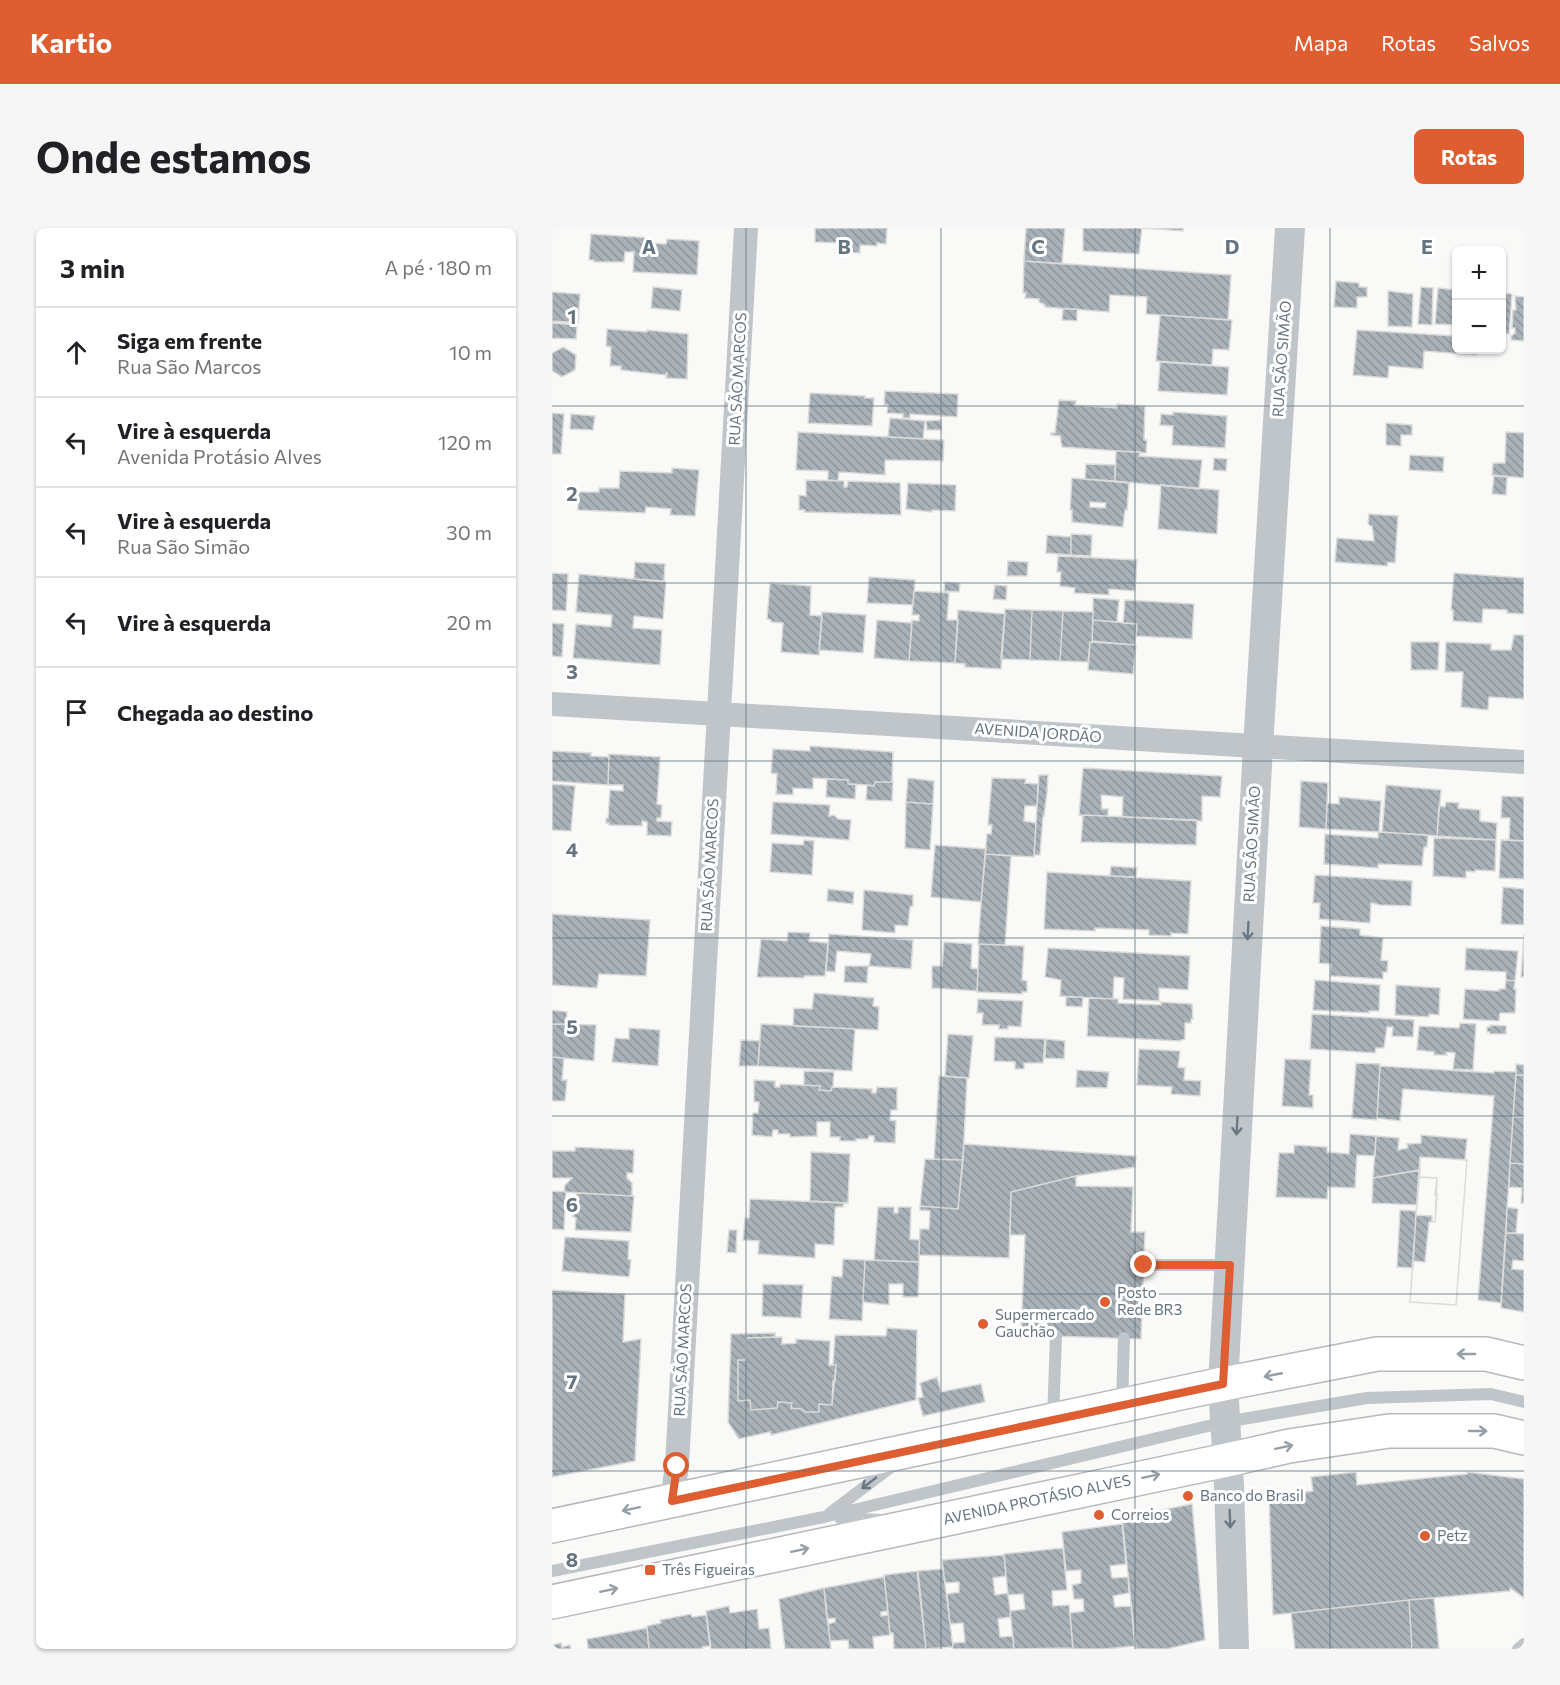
<!DOCTYPE html>
<html lang="pt">
<head>
<meta charset="utf-8">
<style>
	:root { --surface:#fff; --page:#f6f6f6; --text:#202124; --muted:#757577; --line:#e0e0e0; --accent:#de5e32 }
	body { margin:0; font-family:Commissioner,sans-serif; background:var(--page); color:var(--text) }
	.controls { position:absolute; right:18px; top:18px; display:grid; overflow:hidden; border-radius:9px; box-shadow:0 2px 4px #0004 }
	.controls button { width:54px; height:54px; display:grid; place-items:center; padding:0; border:0; border-bottom:2px solid var(--line); background:var(--surface); color:var(--text); font:30px sans-serif }
	.stop { position:absolute; width:18px; height:18px; margin:-14px; border:4px solid #de5e32; border-radius:50%; background:#fff }
	.stop.end { background:#de5e32; border-color:#fff; box-shadow:0 2px 6px #0008 }
	.list { margin:0; padding:0; list-style:none }
	h2 { display:flex; justify-content:space-between; align-items:center; height:78px; margin:0; padding:0 24px; font-size:26px }
	h2 small { font-size:20px; font-weight:400; color:var(--muted) }
	.list li { display:grid; grid-template-columns:39px 1fr auto; gap:18px; align-items:center; box-sizing:border-box; height:90px; padding:0 24px; border-top:2px solid var(--line) }
	.list b { display:block; font-size:22px; white-space:nowrap }
	.list p { margin:0; font-size:20px; white-space:nowrap; color:var(--muted) }
	.list em { font-size:20px; font-style:normal; color:var(--muted) }
	.icon { flex:none; width:33px; height:33px; fill:none; stroke:currentColor; stroke-width:2; stroke-linecap:round; stroke-linejoin:round }
	.map { position:relative; flex:none; width:972px; height:1421px; overflow:hidden; border-radius:9px }
	header { display:flex; align-items:center; gap:36px; box-sizing:border-box; height:84px; padding:0 30px; background:var(--accent); color:#fff }
	header strong { font-size:28px }
	nav { display:flex; gap:33px; margin-inline-start:auto; font-size:21px }
	.intro { display:flex; align-items:center; justify-content:space-between; box-sizing:border-box; height:144px; padding:0 36px }
	h1 { margin:0; font-size:42px }
	.button { padding:15px 27px; border-radius:9px; background:var(--accent); color:#fff; font-size:21px; font-weight:700 }
	main { display:flex; gap:36px; padding:0 36px }
	aside { flex:1; background:var(--surface); border-radius:9px; box-shadow:0 2px 4px #0004 }
	.map>svg:first-child { display:block }
</style>
</head>
<body>
<header>
<strong>Kartio</strong>
<nav><a>Mapa</a><a>Rotas</a><a>Salvos</a></nav>
</header>
<div class="intro"><h1>Onde estamos</h1><a class="button">Rotas</a></div>
<main>
<aside>
<h2>3 min<small>A pé · 180 m</small></h2>
<ul class="list">
<li><svg class="icon" aria-label="ahead" viewBox="0 0 24 24"><path d="M12 20V5M6 11l6-6 6 6"/></svg><div><b>Siga em frente</b><p>Rua São Marcos</p></div><em>10 m</em></li>
<li><svg class="icon" aria-label="left" viewBox="0 0 24 24"><path d="M17 20v-9H6M10 6l-5 5 5 5"/></svg><div><b>Vire à esquerda</b><p>Avenida Protásio Alves</p></div><em>120 m</em></li>
<li><svg class="icon" aria-label="left" viewBox="0 0 24 24"><path d="M17 20v-9H6M10 6l-5 5 5 5"/></svg><div><b>Vire à esquerda</b><p>Rua São Simão</p></div><em>30 m</em></li>
<li><svg class="icon" aria-label="left" viewBox="0 0 24 24"><path d="M17 20v-9H6M10 6l-5 5 5 5"/></svg><div><b>Vire à esquerda</b></div><em>20 m</em></li>
<li><svg class="icon" aria-label="arrive" viewBox="0 0 24 24"><path d="M6 21V4h12l-3 4 3 4H6"/></svg><div><b>Chegada ao destino</b></div></li>
</ul>
</aside>
<div class="map">
<svg width="972" height="1421" viewBox="0 0 972 1421">
	<defs>
		<pattern id="building-back-hatch" width="6" height="6" patternUnits="userSpaceOnUse" patternTransform="scale(1.5)"><rect width="6" height="6" fill="#a9b2b8"/><path d="M-1 5l2 2M0 0l6 6M5-1l2 2" fill="none" stroke="#8d959b"/></pattern>
	</defs>
	<rect width="100%" height="100%" fill="#f9f9f7"/>
	<path fill="url(#building-back-hatch)" stroke="#dbdbd9" stroke-width="1.5" fill-rule="evenodd" d="M263,0H335L334,16L325,15V18L308,17V25L288,24V15L263,14Z
		M474,0H513L510,36L472,33Z
		M531,0H631V3L590,0L587,26L531,23Z
		M39,6L99,10V15L114,16L115,11L147,13L145,47L81,44L82,24H73L72,34H42V32H37Z
		M472,33L679,47L676,92L594,86L595,69L558,67L557,84L493,79V77L487,74V71L473,70L474,65H471Z
		M784,53L807,55V59H815V69H805V80L782,79Z
		M101,59L130,62L128,83L99,80Z
		M869,59L881,60L880,97L866,96Z
		M886,60L904,62V97L883,96Z
		M836,63L861,66L860,99L836,98Z
		M0,64L28,66L26,95L0,93Z
		M950,65L960,66L957,106L950,105Z
		M963,68L972,69V113L959,112V108L963,105V100H960L961,82H964Z
		M511,81H525V93L510,92Z
		M608,87L680,92L677,122L661,121L660,137L604,133Z
		M0,95L25,97L24,111L0,110Z
		M55,101L95,104V102L136,106L135,151L114,150L115,145L113,147L69,142V138H58L59,119L54,118Z
		M805,102L904,108V122H931V125H924V127L872,123L871,141L837,138L836,150L801,147Z
		M11,119L24,127L23,142L10,149L0,143V125Z
		M608,134L677,139L675,167L606,163Z
		M333,163L406,166L405,189L358,186V190H351V186L335,185L336,177H332Z
		M258,165L313,168V170H322L320,198L256,195Z
		M507,172L524,173L523,177L565,180V176L593,178L592,212H595L594,225L510,219L508,208L499,207V205H503Z
		M621,184L675,188L673,220L620,217L621,198L608,197L609,186L621,187Z
		M0,185L12,186L9,226H0Z
		M19,186L43,188L41,202L18,201Z
		M338,190L373,193L371,211L336,209Z
		M389,192L390,202H375L374,193Z
		M834,195L860,197V207H849V218L834,217Z
		M246,204L392,212L391,233L333,232V247L287,244L286,253L276,252V243L244,242Z
		M954,204L972,205V250L940,247L941,235H953Z
		M564,223L588,224L587,228L650,232L647,261L563,253Z
		M858,227L892,229L891,244L857,242Z
		M662,230L675,231L674,243L661,242Z
		M534,236L563,237V253L533,251Z
		M120,240L147,242L143,288L118,287L119,281L94,279L93,285L26,282V264H47V260H67L68,243L120,245Z
		M942,248L955,249L954,267L940,266Z
		M520,250L577,255L575,282H573L571,299L520,294V282H518ZM538,274L554,275L553,280L538,279Z
		M254,252L292,253V259H295L296,253L348,255L349,287L252,284L253,282H247V267L254,268Z
		M356,255L404,257L403,283L380,282V284L354,281Z
		M609,257L667,262L665,306L606,301Z
		M817,286L846,288L843,335L836,334L835,338L783,334L785,310L822,313L820,298H818L816,295Z
		M519,306L540,307L539,328L519,327Z
		M495,307L519,309V327L494,325Z
		M506,328L585,332L583,363L557,361V367L522,365L523,360L508,358L509,344H505Z
		M456,333L476,334L475,348H455Z
		M83,334L113,336L112,353L82,351Z
		M0,345L16,346L14,383L0,382Z
		M902,345L972,350V386L955,385V382L931,381L930,395L901,393V382H899Z
		M27,346L114,354L111,391L82,388L81,400L110,402L108,437L21,430L24,396L59,399L60,387L24,384Z
		M317,349L363,352L361,377L315,375Z
		M393,354L408,355L407,364L392,363Z
		M218,355L259,358L258,387L270,388L267,427L229,424L231,395L219,394V392L215,391Z
		M443,357L455,358L454,372L441,371Z
		M362,363L397,365L395,392H406L403,435L357,433L360,392L367,393V387H360Z
		M541,370L567,372L565,394L541,392Z
		M573,372L642,376L640,411L584,408L585,396L571,395Z
		M453,381L480,382L478,432L449,431Z
		M406,382L453,386L449,441L413,439V436L403,435Z
		M480,382L511,383L508,433L478,432Z
		M511,383L541,384L540,414H538L536,434L508,433Z
		M270,384L314,387L311,425L267,422Z
		M325,392L360,395L357,433L322,430Z
		M541,392L585,396L583,417L540,413Z
		M0,395L12,396L10,429L0,428Z
		M962,407H972V471L937,469L936,482L909,479L911,444H893L894,414L939,416V422H959Z
		M538,414L584,417L581,446L536,442Z
		M859,414H887L886,442H859Z
		M258,518L341,524L340,554H323L322,558L315,557L296,556V552L261,550V561L241,560V567L224,566L225,546L219,545L221,521L258,523Z
		M0,523L39,525V528L57,529L56,557L0,553Z
		M57,526L108,529L105,576L110,577L109,590H105V593L120,594L119,608L95,607V594L90,593V598L57,597V595H54V590H56L58,562L71,563V557H56Z
		M531,540L670,548L668,569L650,568V593L570,589L571,569L549,567L550,581H556V588L527,587Z
		M487,547H496L495,565L492,588H491L488,627H482Z
		M356,550L382,553L381,576L354,574Z
		M440,550L474,551L473,555L486,556L485,578H473L472,593L484,595L482,629L433,626L435,606H439L440,597H436Z
		M275,551L296,552V556H304L303,571L274,569Z
		M749,553L776,555L774,601L747,599Z
		M323,554H341L340,573L314,572L315,557L322,558Z
		M0,556L23,558L19,603L0,602Z
		M834,557L889,562L885,608L830,604Z
		M950,568L972,569V613L957,612L958,590H949Z
		M787,569L829,573L827,604L774,601L775,575L787,576Z
		M221,574L278,577L277,588L282,587L286,591L299,592L297,612L219,606Z
		M354,574L381,576L378,622L353,620Z
		M894,574L907,575L906,580L928,582V593L945,595L944,612L885,608L887,578L893,579Z
		M531,587L645,592L644,617L529,614Z
		M826,604L876,607L875,619H872L870,638L826,636V640L772,636L773,606L826,610Z
		M882,610L944,612L943,643L923,642V644L914,643V650L881,648Z
		M252,612L262,613L260,647L218,644L220,615L251,617Z
		M949,612L972,613V651L947,650Z
		M383,617L434,621L429,674L379,669Z
		M433,626L459,628L453,717L426,716Z
		M559,638L585,640L584,649L558,648Z
		M495,644L639,653L636,706L619,705V708L597,707V702L543,700V703L492,701Z
		M763,647L860,653L859,678L828,677L819,675L818,695L767,691L768,675H761Z
		M951,659L972,661V697L949,696Z
		M276,661L302,664L301,676L275,673Z
		M312,662L361,667V678L358,679L356,698L343,697V705L310,702Z
		M0,686L98,692L94,748L47,746L45,760L0,757Z
		M769,698L808,701V707L831,710L829,732L836,733L835,744H831V751L778,748L779,736L767,735Z
		M236,704L258,705L257,713L276,715L273,748H252V750L205,749L209,711L235,713Z
		M277,706L361,712L359,741L317,738L319,726L285,723L283,744L274,743Z
		M972,706V749H969Z
		M392,714L420,716L419,740L426,741L425,763L380,760V738H390Z
		M427,716L472,718L470,752L475,753V764H470V766L425,764Z
		M496,720L638,728L636,762L607,760V773L571,771L572,750L562,749L561,771L508,768L509,752L493,749Z
		M914,720L966,723L963,753L954,752V744L913,742Z
		M293,738H316L315,755L292,754Z
		M763,752L828,757L827,783H817V785L761,782Z
		M954,752L963,753L962,761H964L963,785H948L947,793L911,791L913,761L947,763V761H953Z
		M844,757L888,760L887,787L877,786V789L843,787Z
		M262,765L322,770L321,778L327,779L326,802L241,798L242,780L260,781Z
		M514,769H531L530,779L514,778Z
		M537,770L566,771V775L609,777V774L640,776L641,791H639V795H633V811L627,813L535,808Z
		M426,771L471,773L469,799L456,798V801H447V797H430L431,785H425Z
		M0,782L15,784L14,796H0Z
		M760,786L862,792L861,809L840,808L841,799H835L832,820H824L823,825L758,821Z
		M908,795L924,796L921,842L901,841L903,825L894,824L895,827H882V824L865,822L867,798L907,800Z
		M0,796L44,797L42,833L0,829Z
		M209,796L303,801L300,843L206,838Z
		M938,797L954,798V806H938V804H935V799H938Z
		M77,800L108,802L106,838L60,834L63,810L77,811Z
		M396,806L421,808L417,850L393,848Z
		M443,809L493,811L491,835H472V841H463V834L442,833Z
		M494,811L513,813L512,831L493,830Z
		M189,812L208,813L206,838H187Z
		M587,821L628,823L626,839L633,840L632,852L649,853L648,868L619,866L620,859L585,857Z
		M0,829L12,830L10,852H15L13,873H0Z
		M733,831L759,832L757,867H761V880L730,878Z
		M804,835L828,836L825,892L800,890Z
		M964,836L972,837V847H964Z
		M828,838L942,845V843L964,844L949,1075L926,1072L942,868L851,861L848,893L825,890Z
		M525,842L557,844L555,860L524,859Z
		M252,843L282,844L281,859H280L279,863L267,862L268,858L252,857Z
		M964,847H972V889H961Z
		M387,848L415,850L411,932L382,931Z
		M202,852L223,853V859H228V856L268,858L267,862L279,863L280,859L320,861V865H324L325,859L345,860V882H339L338,892L344,893L343,915L322,914V908H317L316,911H304V913H288V909H278V894H265V908L238,909V906H226V902H221L220,909L200,907L201,885H206L207,874H202Z
		M961,889H972V936L958,935Z
		M798,906L824,908L823,928L805,927L803,960L776,959L775,971L724,969L727,925H742V917L775,919V924L797,926Z
		M869,907L915,911L913,932L868,929V942L821,950L824,908L847,910L846,922L856,920L855,916L869,915Z
		M412,916L584,928L583,939L524,948L459,964L457,1030L367,1027L368,1001H377L378,983L368,982V978L406,981Z
		M23,919L82,922L81,945H75V950L80,955V968L12,964L13,957L20,950H0V923H23Z
		M259,924L298,926L296,975L258,973Z
		M868,929L915,932L904,1077L858,1074Z
		M868,929L915,932L904,1077L858,1074L861,1033L873,1034L877,994H883L885,967H883L885,950L867,949Z
		M373,931L411,932L406,981L368,978Z
		M958,935L972,936V975H969L970,960L957,959Z
		M868,942L865,977L820,975L821,950Z
		M524,948V958L581,959L579,1004H593L589,1111L469,1107L473,1007H458L459,964Z
		M867,949L885,950L883,994H880V988L864,987Z
		M0,963L14,964L12,1002L0,1001Z
		M25,965L82,968L79,1004L23,1002L24,990L21,989V981H24Z
		M198,971L292,975L291,979H284L283,982L282,1017L263,1016V1030L206,1026L207,1013L191,1012L193,990H197Z
		M326,979H342V985H346V979H359L358,1011L367,1012V1034L322,1032Z
		M955,979L966,981L964,1005H954Z
		M848,982L864,983L861,1040L845,1039Z
		M177,1002H185L184,1025L175,1024Z
		M954,1005L972,1006V1033L961,1032L960,1041L972,1042V1084L949,1080Z
		M13,1009L77,1013L76,1031L79,1032L77,1049L10,1043Z
		M291,1031L313,1032L310,1093L277,1091L280,1048L290,1049Z
		M313,1032L367,1034L366,1069H351V1056H337V1077L311,1074Z
		M211,1056L251,1057L249,1090L210,1088Z
		M0,1062L73,1066L71,1114L89,1111L83,1233L0,1249Z
		M335,1100L365,1102L364,1172L219,1207L218,1204L187,1211L176,1194L179,1106L223,1105V1109L194,1110V1132H186V1173L198,1172L199,1182L225,1180L226,1174L240,1175L239,1180L249,1181L253,1184H267V1176L280,1177L281,1153H283L284,1137H281L283,1107L334,1108Z
		M230,1109V1116L244,1115V1111L278,1113L277,1137H284L280,1177L267,1176V1184H253L249,1181L239,1180L240,1175L226,1174L225,1180L199,1182L198,1172L186,1173V1132H194V1110Z
		M385,1149L389,1164L429,1156L433,1174L371,1188L366,1170L371,1169L368,1155Z
		M804,1244L805,1257L915,1246V1244L972,1251V1370L958,1360V1363L857,1372L721,1387L717,1268L761,1263L759,1249Z
		M640,1276L653,1412L615,1421H584L570,1290Z
		M570,1296L574,1336L558,1338L560,1350L576,1349L577,1365L561,1368L563,1379L579,1378L583,1418L553,1421H521L518,1385L532,1383L531,1371H522L520,1357L529,1355V1342L514,1343L510,1304Z
		M511,1320L515,1362L500,1363L501,1378L517,1377L521,1420L462,1421L458,1383L473,1381L471,1366L456,1367L452,1326Z
		M452,1327L454,1348L441,1350L443,1367L456,1365L459,1389L446,1391L448,1409L461,1408L462,1421H401V1415L413,1414L411,1395L398,1396L395,1366L407,1364V1354L393,1355L390,1332Z
		M391,1341L401,1419L374,1421L365,1343Z
		M366,1343L374,1421H342L341,1405H338L332,1347Z
		M332,1349L336,1383L329,1384V1388L336,1387L338,1407L321,1409L322,1421H297L296,1412L278,1413L276,1396L283,1394V1390L275,1391L272,1360Z
		M272,1360L279,1421H233L227,1371Z
		M882,1370L887,1421H860L857,1372Z
		M857,1372L860,1421H743L739,1385Z
		M177,1378L178,1385L205,1381L207,1401L217,1400L219,1421H159L154,1383Z
		M139,1386L140,1389L154,1387L158,1418L150,1419L151,1421H97L95,1398L109,1395L108,1392Z
		M95,1400L97,1421H36L35,1411Z
		M9,1415L10,1419L18,1417L19,1421H0V1417Z"/>
	<g fill="none" stroke-linecap="round" stroke-linejoin="round">
		<defs>
			<path id="primary" d="M0,1298L671,1156L825,1126H934L972,1135
				M0,1374L675,1232L737,1218L837,1203H942L972,1210"/>
		</defs>
		<use href="#primary" stroke="#b4b9bd" stroke-width="36"/>
		<path stroke="#c0c5c9" stroke-width="12" d="M592,1037H677
			M570,1175L572,1110
			M501,1191L504,1108
			M278,1285L343,1236
			M288,1290L328,1292
			M0,1343L272,1289L673,1194L815,1170L939,1166L972,1174
			M966,1421L972,1416"/>
		<path stroke="#c0c5c9" stroke-width="24" d="M0,476L972,534
			M120,1273L125,1237L194,0"/>
		<path stroke="#c0c5c9" stroke-width="30" d="M682,1421L677,1257L671,1156L706,519L738,0"/>
		<use href="#primary" stroke="#fff" stroke-width="33"/>
	</g>
	<defs><path id="oneway-shaft" d="M-6 0H5M1.5-3L5.5 0L1.5 3" fill="none" stroke-width="1.6" stroke-linecap="round" stroke-linejoin="round" transform="scale(1.5)"/></defs>
	<g stroke="#6a7885">
		<use href="#oneway-shaft" transform="translate(696 703) rotate(93)"/>
		<use href="#oneway-shaft" transform="translate(685 898) rotate(93)"/>
		<use href="#oneway-shaft" transform="translate(317 1255) rotate(143)"/>
		<use href="#oneway-shaft" transform="translate(678 1291) rotate(88)"/>
	</g>
	<g stroke="#939ea7">
		<use href="#oneway-shaft" transform="translate(914 1126) rotate(-180)"/>
		<use href="#oneway-shaft" transform="translate(721 1147) rotate(169)"/>
		<use href="#oneway-shaft" transform="translate(926 1203)"/>
		<use href="#oneway-shaft" transform="translate(732 1219) rotate(-12)"/>
		<use href="#oneway-shaft" transform="translate(599 1248) rotate(-12)"/>
		<use href="#oneway-shaft" transform="translate(79 1281) rotate(168)"/>
		<use href="#oneway-shaft" transform="translate(248 1322) rotate(-12)"/>
		<use href="#oneway-shaft" transform="translate(57 1362) rotate(-12)"/>
	</g>
	<g fill="none" stroke-linecap="round" stroke-linejoin="round">
		<path stroke="#de5e32" stroke-width="8" d="M125,1238L120,1273L671,1156L678,1037H592"/>
	</g>
	<path fill="none" stroke="#657481" stroke-width="1.5" stroke-opacity="0.55" d="M194,0V1421M389,0V1421M583,0V1421M778,0V1421M0,178H972M0,355H972M0,533H972M0,710H972M0,888H972M0,1066H972M0,1243H972"/>
	<g fill="#de5e32" stroke="#fff" stroke-width="2">
		<circle cx="553" cy="1074" r="6"/>
		<circle cx="431" cy="1096" r="6"/>
		<circle cx="636" cy="1268" r="6"/>
		<circle cx="547" cy="1287" r="6"/>
		<circle cx="873" cy="1308" r="6"/>
		<rect x="92" y="1336" width="12" height="12" rx="3"/>
	</g>
	<g text-anchor="middle" stroke-width="6" stroke-linejoin="round" paint-order="stroke">
		<g font-size="15" fill="#657481" stroke="#fff">
			<text transform="translate(730 131) rotate(-86)" y="5">RUA SÃO SIMÃO</text>
			<text transform="translate(186 151) rotate(-87)" y="5">RUA SÃO MARCOS</text>
			<text transform="translate(486 505) rotate(4)" y="5">AVENIDA JORDÃO</text>
			<text transform="translate(700 616) rotate(-87)" y="5">RUA SÃO SIMÃO</text>
			<text transform="translate(158 637) rotate(-87)" y="5">RUA SÃO MARCOS</text>
			<text transform="translate(131 1122) rotate(-87)" y="5">RUA SÃO MARCOS</text>
			<text transform="translate(485 1272) rotate(-12)" y="5">AVENIDA PROTÁSIO ALVES</text>
		</g>
		<g font-size="15" fill="#657481" stroke="#fff" text-anchor="start">
			<text x="565" y="1070">Posto<tspan x="565" dy="17">Rede BR3</tspan></text>
			<text x="443" y="1092">Supermercado<tspan x="443" dy="17">Gauchão</tspan></text>
			<text x="648" y="1273">Banco do Brasil</text>
			<text x="559" y="1292">Correios</text>
			<text x="885" y="1313">Petz</text>
			<text x="110" y="1347">Três Figueiras</text>
		</g>
	</g>
	<g font-size="20" text-anchor="middle" font-weight="bold" fill="#657481" stroke="#fff" stroke-width="6" stroke-linejoin="round" paint-order="stroke">
		<text x="97" y="26">A</text>
		<text x="292" y="26">B</text>
		<text x="486" y="26">C</text>
		<text x="680" y="26">D</text>
		<text x="875" y="26">E</text>
		<text x="20" y="96">1</text>
		<text x="20" y="273">2</text>
		<text x="20" y="451">3</text>
		<text x="20" y="629">4</text>
		<text x="20" y="806">5</text>
		<text x="20" y="984">6</text>
		<text x="20" y="1161">7</text>
		<text x="20" y="1339">8</text>
	</g>
</svg>
<div class="controls">
<button>+</button>
<button>−</button>
</div>
<div class="stop" style="left:125px;top:1238px"></div>
<div class="stop end" style="left:592px;top:1037px"></div>
</div>
</main>
</body>
</html>
